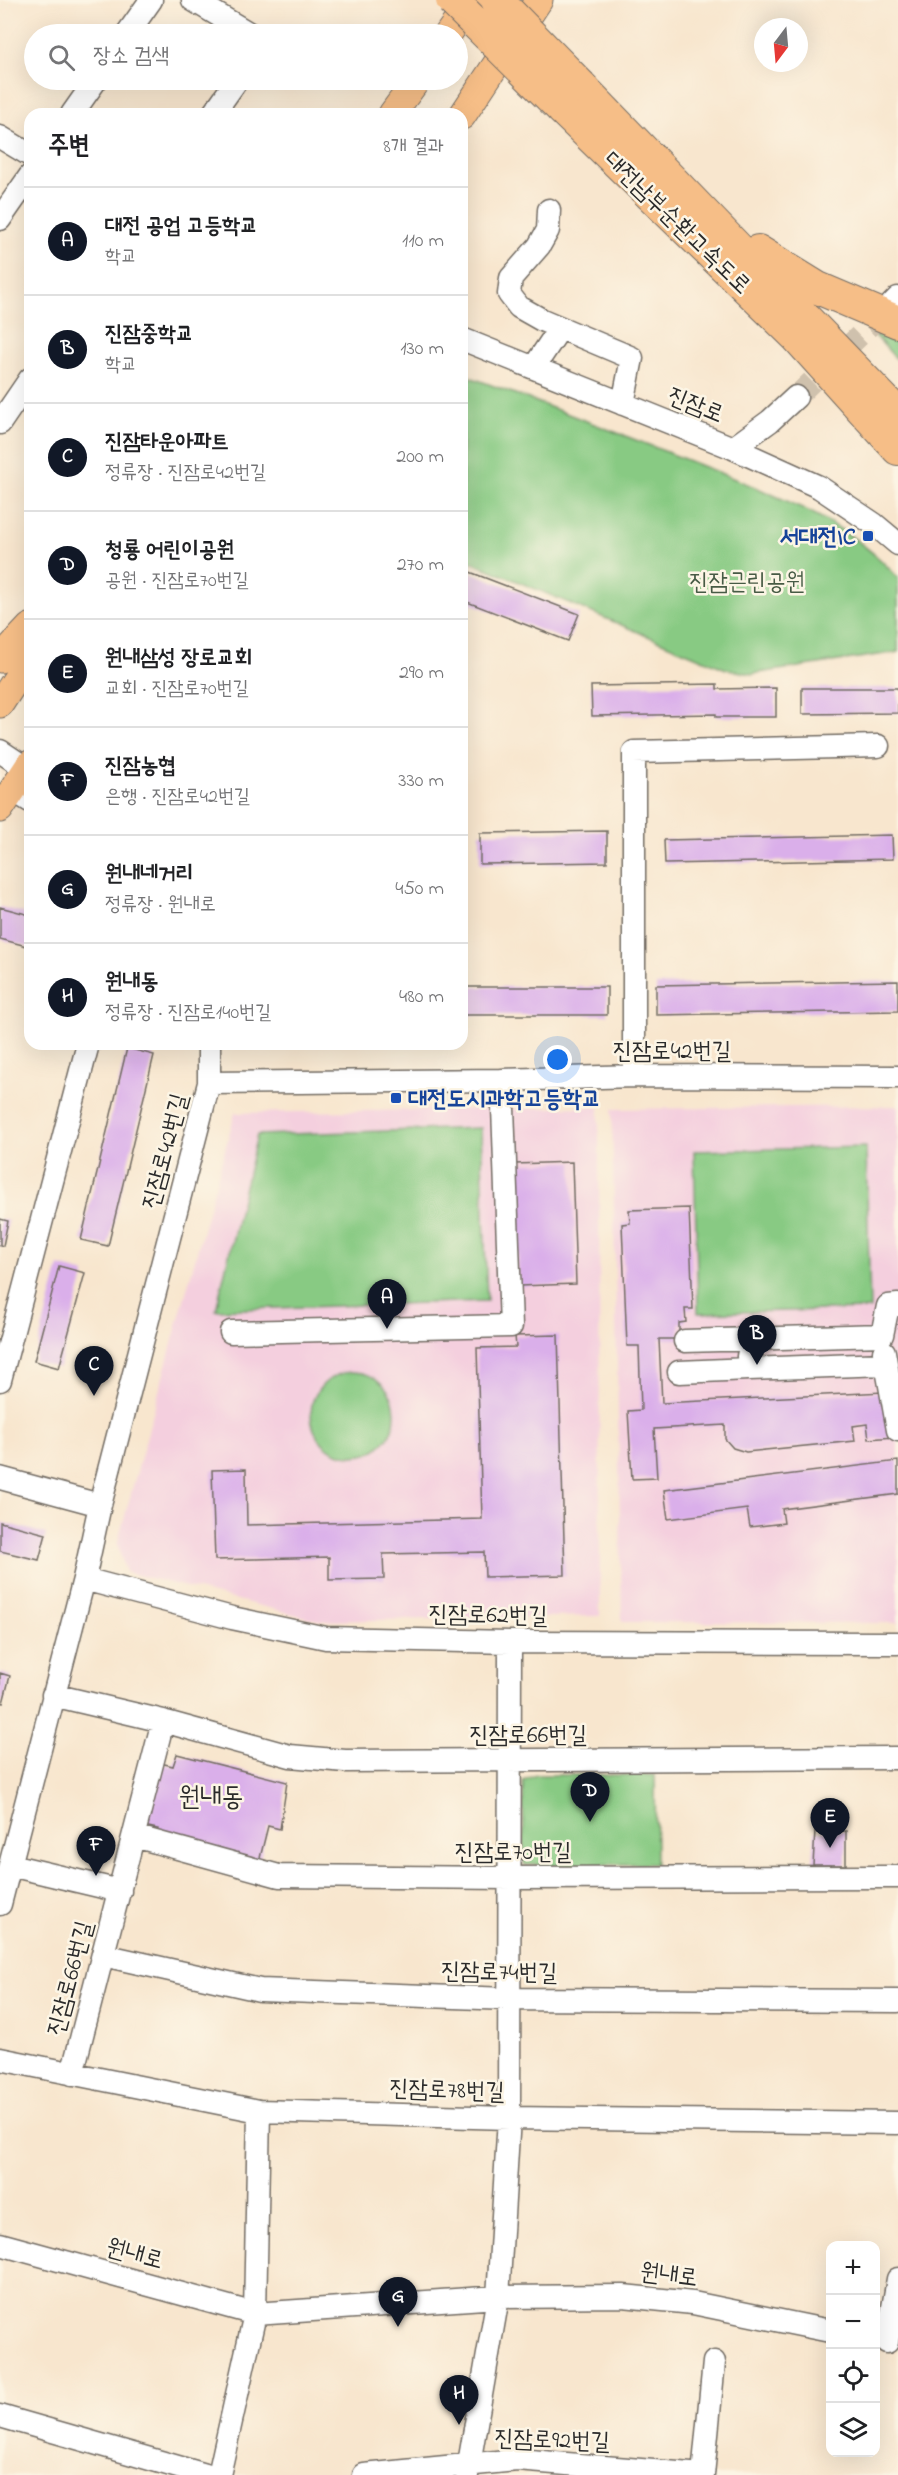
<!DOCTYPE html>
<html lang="ko">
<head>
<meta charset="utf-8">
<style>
	:root { --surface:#fff; --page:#f2f2f2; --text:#202124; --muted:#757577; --line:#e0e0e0; --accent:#111827 }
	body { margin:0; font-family:"Indie Flower","Poor Story",sans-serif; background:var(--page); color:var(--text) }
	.controls { position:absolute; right:18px; bottom:18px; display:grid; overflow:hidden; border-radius:12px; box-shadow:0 6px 24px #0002 }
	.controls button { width:54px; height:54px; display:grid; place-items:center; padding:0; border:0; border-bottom:2px solid var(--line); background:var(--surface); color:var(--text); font:30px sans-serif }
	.compass { position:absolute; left:754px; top:18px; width:54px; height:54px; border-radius:50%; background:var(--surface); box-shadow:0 6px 24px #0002; rotate:196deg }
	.you { position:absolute; left:558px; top:1060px; width:21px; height:21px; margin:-15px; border:4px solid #fff; border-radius:50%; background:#1a73e8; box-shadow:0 0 0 9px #1a73e833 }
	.badge { display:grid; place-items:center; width:39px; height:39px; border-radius:50%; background:var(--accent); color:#fff; font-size:20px; font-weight:700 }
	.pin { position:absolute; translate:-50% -50px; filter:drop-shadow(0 2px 3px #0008) }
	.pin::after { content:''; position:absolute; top:32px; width:21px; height:18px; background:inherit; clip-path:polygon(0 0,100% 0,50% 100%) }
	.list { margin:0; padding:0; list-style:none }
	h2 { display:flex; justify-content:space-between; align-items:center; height:78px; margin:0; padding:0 24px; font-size:26px }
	h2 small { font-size:20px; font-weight:400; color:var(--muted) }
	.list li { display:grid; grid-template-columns:39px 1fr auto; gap:18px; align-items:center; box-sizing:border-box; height:108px; padding:0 24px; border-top:2px solid var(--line) }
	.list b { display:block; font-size:22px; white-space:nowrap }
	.list p { margin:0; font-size:20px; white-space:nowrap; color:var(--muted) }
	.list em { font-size:20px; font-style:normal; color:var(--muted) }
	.icon { flex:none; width:33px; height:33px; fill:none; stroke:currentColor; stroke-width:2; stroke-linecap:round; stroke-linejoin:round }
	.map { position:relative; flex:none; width:898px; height:2475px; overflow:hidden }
	.search { position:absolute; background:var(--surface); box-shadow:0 6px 24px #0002; left:24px; top:24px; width:444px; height:66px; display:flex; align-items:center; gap:15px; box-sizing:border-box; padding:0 21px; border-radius:33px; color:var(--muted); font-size:22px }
	.panel { position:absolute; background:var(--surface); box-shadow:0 6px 24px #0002; left:24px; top:108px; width:444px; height:942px; border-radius:18px }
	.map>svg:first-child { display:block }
</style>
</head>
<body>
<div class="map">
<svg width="898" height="2475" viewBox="0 0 898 2475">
	<rect width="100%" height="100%" fill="#fcf5e5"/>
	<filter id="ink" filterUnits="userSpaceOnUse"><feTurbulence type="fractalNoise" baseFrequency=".0167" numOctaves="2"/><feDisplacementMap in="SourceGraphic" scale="12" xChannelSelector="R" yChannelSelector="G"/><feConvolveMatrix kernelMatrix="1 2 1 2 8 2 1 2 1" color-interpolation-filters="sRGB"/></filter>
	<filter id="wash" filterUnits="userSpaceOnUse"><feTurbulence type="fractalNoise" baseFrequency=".008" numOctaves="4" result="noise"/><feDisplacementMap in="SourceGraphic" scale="24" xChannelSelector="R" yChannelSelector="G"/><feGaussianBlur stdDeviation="1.35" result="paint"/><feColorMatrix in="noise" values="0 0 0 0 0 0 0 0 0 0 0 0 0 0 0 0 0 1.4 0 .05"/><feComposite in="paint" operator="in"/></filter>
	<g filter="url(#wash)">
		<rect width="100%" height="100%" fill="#f8e6ce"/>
		<path fill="#f4cfde" d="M898,1106V1623L622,1622L612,1109Z
			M599,1107L600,1616L321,1621L126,1572L117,1545L235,1113Z"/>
		<path fill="#88ca83" stroke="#5a7a57" stroke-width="1.5" d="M872,332L898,344V361Z
			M462,374C542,404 622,434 702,466C772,494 847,519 898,578V652L752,674L726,669L462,558Z
			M481,1128L487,1301L216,1310L257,1135Z
			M866,1147L870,1309L698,1313L694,1151Z
			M311 1414a42 42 0 1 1 84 0a42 42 0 1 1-84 0Z
			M536,1775H655L656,1864L524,1865L523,1781Z"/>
		<g id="blocks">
			<path fill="#daafea" d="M462,569L579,614L568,641L462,600Z
				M717,684V689L776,688V717H716V714L592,716L591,686Z
				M802,688H898V713L802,714Z
				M607,831V862L480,864V833Z
				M892,835L893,859L665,864L664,840Z
				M0,907L30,915V947L0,939Z
				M898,981V1011L656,1015V985Z
				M462,987H607V1015H462Z
				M127,1048L154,1055L108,1246L81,1240Z
				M572,1162L576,1284L519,1286L515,1164Z
				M689,1208L693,1309H685L686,1322L679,1323V1339H659L662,1403L884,1392L894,1437L869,1439L867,1424L853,1426L855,1441L746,1452L733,1448L725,1439V1425L654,1429L657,1478L632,1479L628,1411L641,1410L639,1346H627L622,1224L630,1223L629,1210Z
				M0,1219L8,1221L3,1246L0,1245Z
				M59,1266L85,1273L59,1368L34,1361Z
				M558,1335L565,1575L485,1577L484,1552L383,1554L384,1579L329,1580V1557L215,1560L212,1470L246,1469L247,1525L482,1519L477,1348L516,1347L515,1336Z
				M898,1461V1494L782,1509L784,1523L750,1527L747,1509L668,1519L664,1490Z
				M0,1522L46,1534L39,1560L0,1551Z
				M0,1673L10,1676L3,1703L0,1702Z
				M177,1754L287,1782L280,1829L268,1826L259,1862L156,1836L158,1829L144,1826L160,1763L173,1766Z
				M815,1831H846V1865H813Z"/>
		</g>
	</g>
	<g filter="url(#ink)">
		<use href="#blocks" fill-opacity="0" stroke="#736c64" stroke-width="1.5"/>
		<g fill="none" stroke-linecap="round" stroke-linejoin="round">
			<path stroke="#cfc1ad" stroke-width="22" stroke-dasharray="22 11" stroke-linecap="butt" d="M796,397L890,306"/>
			<defs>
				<path id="minor" d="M193,0L250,34
					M127,34L151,0
					M72,114L96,80
					M213,114L237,80
					M0,137L30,155
					M549,210L548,230L539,246L511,278L509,294L519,307L542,320L632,358L623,404
					M0,219L30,176
					M892,304L898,298
					M462,339L733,448L819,487L874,524L898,544
					M534,367L560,328
					M0,423L30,379
					M733,448L770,421L796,397
					M0,751L27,769
					M13,790L30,801
					M634,1076V752L878,746
					M209,1083V1044
					M231,1332L511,1326L502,1080
					M685,1341L882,1335L888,1306L898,1305
					M884,1352L898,1430
					M749,1369L885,1364
					M679,1372L749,1369L748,1356
					M0,1380L88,1044
					M0,1478L100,1505
					M84,1579L232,1618L326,1638L510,1642L898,1643
					M53,1695L163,1721L290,1756L345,1761L898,1758
					M134,1836L279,1876L510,1878L898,1877
					M10,1865L120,1891
					M0,1904L84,1579L100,1505L209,1083L502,1080L634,1076L898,1077
					M103,1955L260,1990L509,1999L898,2001
					M0,2059L259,2111L509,2118L898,2123
					M72,2074L163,1721
					M0,2244L255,2314L498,2297L623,2296L693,2303L830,2331
					M887,2342L898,2279
					M0,2416L206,2475
					M219,2475L255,2314L259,2111
					M364,2475L517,2460L703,2475
					M467,2475L498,2297L509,2118L510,1642
					M703,2475L714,2362"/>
				<path id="major" d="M448,34L472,0
					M392,114L417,80
					M462,116L539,0
					M0,659L30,627
					M0,704L30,658
					M0,809L30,764"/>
				<path id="highway" d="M581,86L898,414
					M562,109L797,337L898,449
					M758,251L818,288L898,322"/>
			</defs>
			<use href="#minor" stroke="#736c64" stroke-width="25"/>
			<use href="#major" stroke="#736c64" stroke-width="29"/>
			<use href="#highway" stroke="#736c64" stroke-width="34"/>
			<use href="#minor" stroke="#fff" stroke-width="22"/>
			<use href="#major" stroke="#f6be87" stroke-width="27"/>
			<use href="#highway" stroke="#f6be87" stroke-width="32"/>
			<defs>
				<path id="highway-bridge" d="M452,0L562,109
					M497,0L581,86"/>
			</defs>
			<use href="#highway-bridge" stroke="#736c64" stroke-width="34" stroke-linecap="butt"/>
			<use href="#highway-bridge" stroke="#f6be87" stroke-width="32"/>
		</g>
	</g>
	<g fill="#1a4fb4" stroke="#fcf5e5" stroke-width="2">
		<rect x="862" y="530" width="12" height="12" rx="3"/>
		<rect x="390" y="1092" width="12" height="12" rx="3"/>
	</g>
	<g text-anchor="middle" stroke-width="5" stroke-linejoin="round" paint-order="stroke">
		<g font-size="24" fill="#2b2b2b" stroke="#fcf5e5">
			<text transform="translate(678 222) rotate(44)" y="8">대전남부순환고속도로</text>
			<text transform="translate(696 404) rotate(22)" y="8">진잠로</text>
			<text x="672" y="1058">진잠로42번길</text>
			<text transform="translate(164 1151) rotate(-75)" y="8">진잠로42번길</text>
			<text transform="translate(488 1614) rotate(1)" y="8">진잠로62번길</text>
			<text x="528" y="1742">진잠로66번길</text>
			<text x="513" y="1859">진잠로70번길</text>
			<text transform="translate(499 1971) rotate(1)" y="8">진잠로74번길</text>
			<text transform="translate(69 1978) rotate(-75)" y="8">진잠로66번길</text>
			<text transform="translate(447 2089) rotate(2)" y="8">진잠로78번길</text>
			<text transform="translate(135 2253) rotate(15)" y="8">원내로</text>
			<text transform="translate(669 2274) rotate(7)" y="8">원내로</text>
			<text transform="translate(552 2439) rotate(2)" y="8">진잠로92번길</text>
		</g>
		<g font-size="24" font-weight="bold" fill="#164399" stroke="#fcf5e5" text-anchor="end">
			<text x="856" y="544">서대전IC</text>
			<text x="408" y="1106" text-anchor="start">대전도시과학고등학교</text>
		</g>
		<g font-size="24" fill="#475b45" stroke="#fcf5e5">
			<text x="747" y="589">진잠근린공원</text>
		</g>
		<g font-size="27" fill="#2b2b2b" stroke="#fcf5e5">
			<text x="211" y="1805">원내동</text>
		</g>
	</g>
</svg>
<div class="controls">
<button>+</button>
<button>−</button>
<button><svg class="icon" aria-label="locate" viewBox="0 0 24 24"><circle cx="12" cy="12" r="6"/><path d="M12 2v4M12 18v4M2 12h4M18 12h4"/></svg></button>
<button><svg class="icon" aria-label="layers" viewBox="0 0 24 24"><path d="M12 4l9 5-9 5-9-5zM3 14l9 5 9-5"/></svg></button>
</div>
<svg class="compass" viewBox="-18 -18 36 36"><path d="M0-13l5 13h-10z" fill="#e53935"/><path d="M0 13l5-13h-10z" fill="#757577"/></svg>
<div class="you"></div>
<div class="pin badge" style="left:387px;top:1329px">A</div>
<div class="pin badge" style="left:757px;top:1365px">B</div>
<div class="pin badge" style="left:94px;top:1396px">C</div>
<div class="pin badge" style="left:590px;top:1822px">D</div>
<div class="pin badge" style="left:830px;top:1848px">E</div>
<div class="pin badge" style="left:96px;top:1876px">F</div>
<div class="pin badge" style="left:398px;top:2327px">G</div>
<div class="pin badge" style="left:459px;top:2425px">H</div>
<div class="search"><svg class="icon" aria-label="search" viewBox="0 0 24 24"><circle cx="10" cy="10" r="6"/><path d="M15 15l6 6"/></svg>장소 검색</div>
<section class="panel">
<h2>주변<small>8개 결과</small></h2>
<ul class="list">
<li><span class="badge">A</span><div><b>대전 공업 고등학교</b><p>학교</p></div><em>110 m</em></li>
<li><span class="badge">B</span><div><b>진잠중학교</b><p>학교</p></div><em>130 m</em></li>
<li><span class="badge">C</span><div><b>진잠타운아파트</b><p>정류장 · 진잠로42번길</p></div><em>200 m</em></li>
<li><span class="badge">D</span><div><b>청룡 어린이공원</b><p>공원 · 진잠로70번길</p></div><em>270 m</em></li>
<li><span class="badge">E</span><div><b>원내삼성 장로교회</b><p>교회 · 진잠로70번길</p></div><em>290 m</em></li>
<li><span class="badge">F</span><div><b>진잠농협</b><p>은행 · 진잠로42번길</p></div><em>330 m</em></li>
<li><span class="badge">G</span><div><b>원내네거리</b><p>정류장 · 원내로</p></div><em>450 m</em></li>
<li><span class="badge">H</span><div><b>원내동</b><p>정류장 · 진잠로140번길</p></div><em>480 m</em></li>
</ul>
</section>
</div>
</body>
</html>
